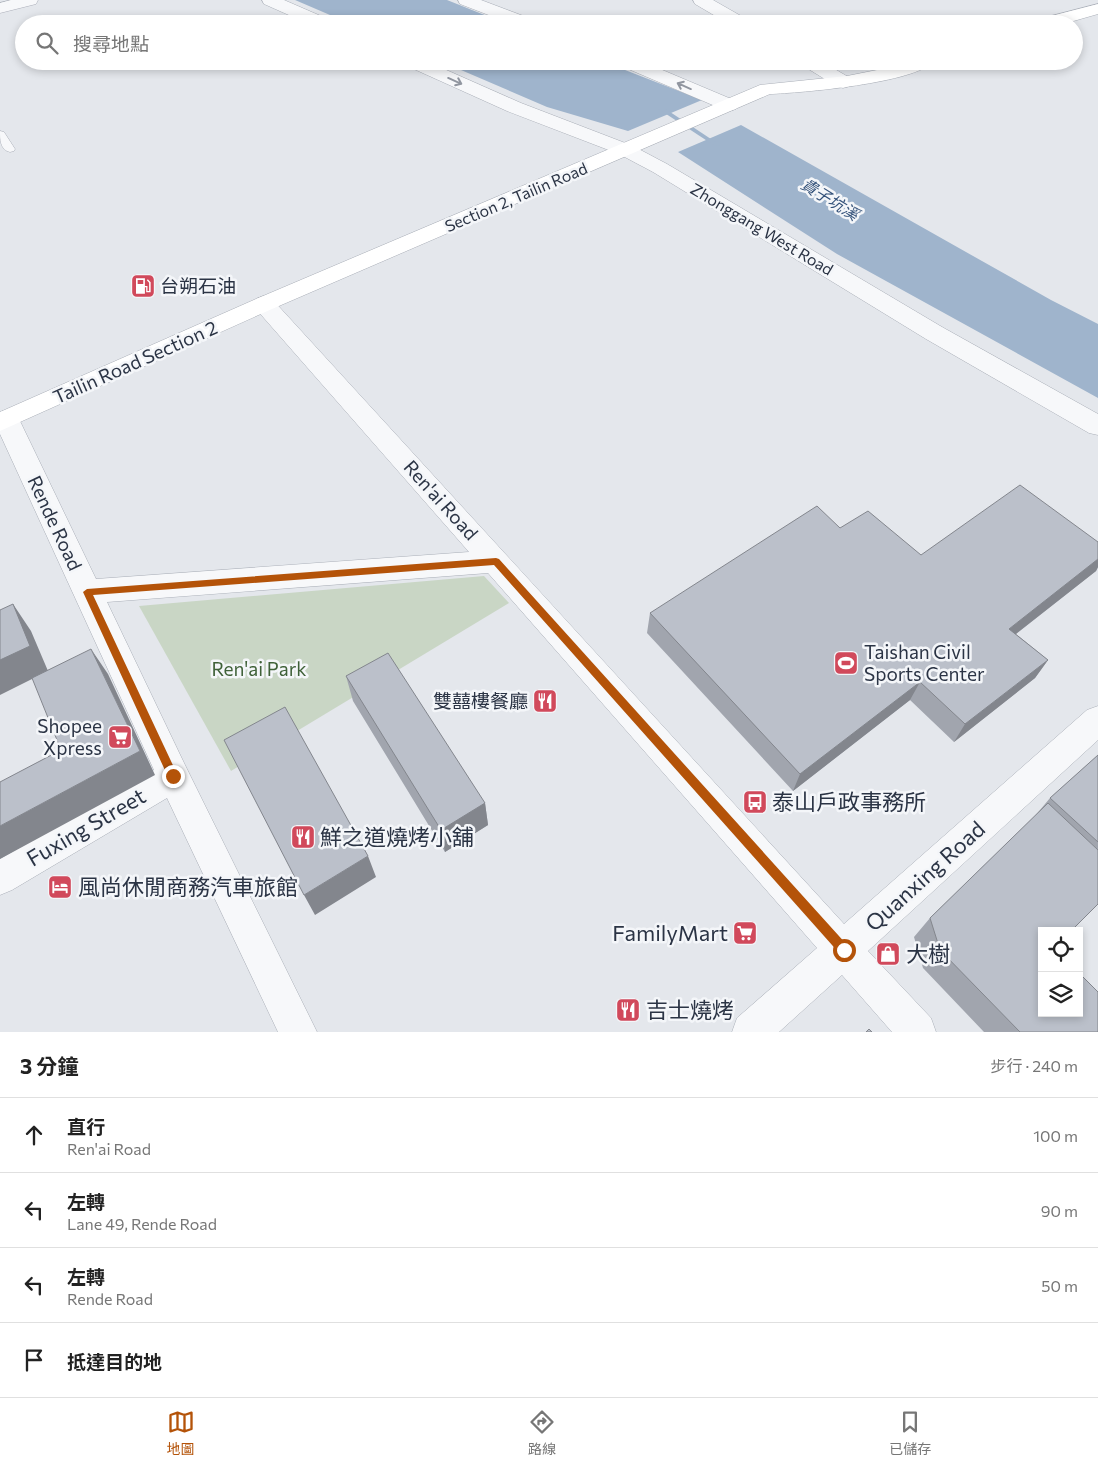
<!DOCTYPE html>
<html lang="zh-TW">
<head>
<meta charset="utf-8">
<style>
	:root { --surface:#fff; --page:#f2f2f2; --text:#222; --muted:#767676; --line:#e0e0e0; --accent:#b45309 }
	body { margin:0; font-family:Commissioner,"Noto Sans TC",sans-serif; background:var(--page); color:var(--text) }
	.controls { position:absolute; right:15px; bottom:15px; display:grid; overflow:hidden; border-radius:0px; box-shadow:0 2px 8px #0003 }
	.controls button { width:45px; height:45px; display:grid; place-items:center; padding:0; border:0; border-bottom:1px solid var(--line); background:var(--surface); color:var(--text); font:25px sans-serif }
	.stop { position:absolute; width:15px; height:15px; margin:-11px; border:4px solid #b45309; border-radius:50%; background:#fff }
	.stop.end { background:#b45309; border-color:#fff; box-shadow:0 1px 5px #0008 }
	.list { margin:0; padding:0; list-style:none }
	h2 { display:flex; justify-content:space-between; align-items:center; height:65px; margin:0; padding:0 20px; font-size:21px }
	h2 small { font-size:16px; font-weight:400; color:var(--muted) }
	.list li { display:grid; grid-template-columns:32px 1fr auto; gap:15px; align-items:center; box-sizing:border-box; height:75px; padding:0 20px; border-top:1px solid var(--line) }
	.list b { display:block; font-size:19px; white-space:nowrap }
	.list p { margin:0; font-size:16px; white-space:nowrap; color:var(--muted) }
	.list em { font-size:16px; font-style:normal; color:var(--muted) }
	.icon { flex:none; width:28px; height:28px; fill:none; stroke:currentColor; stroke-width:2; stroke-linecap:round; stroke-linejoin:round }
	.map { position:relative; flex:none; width:1098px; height:1032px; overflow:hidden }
	.search { position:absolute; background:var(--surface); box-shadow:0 2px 8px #0003; left:15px; right:15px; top:15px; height:55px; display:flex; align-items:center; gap:12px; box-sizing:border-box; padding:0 18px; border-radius:28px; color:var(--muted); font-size:19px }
	.sheet { height:365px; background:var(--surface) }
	nav { display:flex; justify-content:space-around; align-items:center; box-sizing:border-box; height:70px; border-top:1px solid var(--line); background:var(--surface); font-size:14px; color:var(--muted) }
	nav a { display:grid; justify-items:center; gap:2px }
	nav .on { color:var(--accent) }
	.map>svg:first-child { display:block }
</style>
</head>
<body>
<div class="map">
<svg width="1098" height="1032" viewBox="0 0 1098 1032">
	<rect width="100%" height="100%" fill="#e4e7ec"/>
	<path fill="#c9d6c5" d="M484,576L509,603L231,771L139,606Z"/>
	<path fill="#9fb4cc" d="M295,0H447L507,24H351Z
		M440,61H602L702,100L628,131L547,107Z
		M741,125L1051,300L1098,324V398L837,254L678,152Z"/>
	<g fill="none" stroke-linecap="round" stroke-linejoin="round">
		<path fill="#9fb4cc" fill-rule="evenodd" d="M657,106H661L720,145L715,146L657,108Z"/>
		<defs>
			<path id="lane" d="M0,131L4,132L15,149L14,151L10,152C0,150 0,139 0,131Z"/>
			<path id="street" d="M11,0H38L36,4L0,13V3Z
				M262,0H284L330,20L332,24H309L264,4Z
				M458,0H481L534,20L536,24H512L460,4Z
				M693,0H713L748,20L750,24H729L695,4Z
				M402,61H426L521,103L633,146L667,164L942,327L1098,414V435L1089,433L926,339L653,172L619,154L507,111L405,65Z
				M616,61H641L736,101L738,105L736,109L729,111L722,109L619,65Z
				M799,61H821L850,78L852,82L850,86L843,88L836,86L802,65Z
				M264,296L272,299L844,924L1087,710L1098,706V740L868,951L931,1018L936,1032H892L842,975L779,1032H732L737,1018L817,948L488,573L107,602L185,765L317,1032H278L167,798L12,890L0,895V859L154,770L0,434V412L6,410L15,413L19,419L96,579L469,552L256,309L252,304L256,299Z"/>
			<path id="secondary" d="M1098,4V14L1063,24H1034L1036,20Z
				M907,61H933C918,83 799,93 770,94L272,309L0,431V412L256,299L760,85L847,76L882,69Z"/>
		</defs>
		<use href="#lane" stroke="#a9aeb7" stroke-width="1"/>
		<use href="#street" stroke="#a9aeb7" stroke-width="1"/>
		<use href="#secondary" stroke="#a9aeb7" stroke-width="1"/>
		<use href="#lane" fill="#f7f8fa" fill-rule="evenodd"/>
		<use href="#street" fill="#f7f8fa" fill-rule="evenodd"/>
		<use href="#secondary" fill="#fff" fill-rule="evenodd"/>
	</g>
	<path fill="#a1a5ae" d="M840,528L921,555L1098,542V567L1096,571L1016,634L1048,660L1035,678L954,742L910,700L793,791L647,633L650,613Z
		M346,676L485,803L488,825L445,852L353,701Z
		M1098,755V904L1042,931L1098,1032H984L923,968L914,937L930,918L1035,816L1050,798Z"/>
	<path fill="#83868d" d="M1098,559V567L1096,571L998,648L1009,629Z
		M13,604L31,631L48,671L0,695V660Z
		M91,649L108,674L155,775L0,859V826L140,751Z
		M1048,660L1035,678L954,742L965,724Z
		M920,682L910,700L793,791L800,774Z
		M485,803L488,825L445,852L441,830Z
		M368,856L376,877L315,915L304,895Z"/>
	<path fill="#bbc0ca" stroke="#83868d" d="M1020,485L1098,542V559L1009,629L1048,660L965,724L920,682L800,774L650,613L817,506L840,528L868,511L921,555Z
		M13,604L30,646L0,660V610Z
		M91,649L140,751L0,826V782L61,750L32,678Z
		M388,653L485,803L441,830L346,676Z
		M285,707L368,856L304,895L224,740Z
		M1098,755V842L1050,798Z
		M1048,803L1098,850V904L1071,931H1042V1013H1079V973L1098,992V1032H1020L940,950L930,918Z
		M869,1029L872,1032H866Z"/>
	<defs><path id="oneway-shaft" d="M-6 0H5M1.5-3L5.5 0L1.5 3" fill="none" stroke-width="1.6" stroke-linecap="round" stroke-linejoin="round" transform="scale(1.25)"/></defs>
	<g stroke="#9196a0">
		<use href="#oneway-shaft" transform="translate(455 81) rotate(24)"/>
		<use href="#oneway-shaft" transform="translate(684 86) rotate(-156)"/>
	</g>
	<path fill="#b45309" d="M496,558L499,559L848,946L849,950L848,954L844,955L840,954L494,565L93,595L178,776L173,781L169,779L83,592L87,589Z"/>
	<defs>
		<symbol id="fuel-square" viewBox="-11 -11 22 22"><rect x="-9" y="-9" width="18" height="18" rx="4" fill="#d1495b" stroke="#f4f6f9"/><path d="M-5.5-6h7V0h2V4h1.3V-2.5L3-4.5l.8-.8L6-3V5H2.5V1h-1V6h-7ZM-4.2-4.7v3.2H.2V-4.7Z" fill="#fff"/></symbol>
		<symbol id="stadium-square" viewBox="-11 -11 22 22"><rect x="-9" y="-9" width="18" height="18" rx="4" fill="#d1495b" stroke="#f4f6f9"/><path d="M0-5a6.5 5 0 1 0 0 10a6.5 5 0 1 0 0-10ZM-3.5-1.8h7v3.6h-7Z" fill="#fff"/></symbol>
		<symbol id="restaurant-square" viewBox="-11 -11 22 22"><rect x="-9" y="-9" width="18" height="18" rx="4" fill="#d1495b" stroke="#f4f6f9"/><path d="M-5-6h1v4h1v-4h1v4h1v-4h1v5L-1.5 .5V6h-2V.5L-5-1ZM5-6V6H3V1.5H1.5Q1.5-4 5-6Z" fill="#fff"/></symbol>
		<symbol id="supermarket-square" viewBox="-11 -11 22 22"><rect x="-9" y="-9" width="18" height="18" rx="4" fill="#d1495b" stroke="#f4f6f9"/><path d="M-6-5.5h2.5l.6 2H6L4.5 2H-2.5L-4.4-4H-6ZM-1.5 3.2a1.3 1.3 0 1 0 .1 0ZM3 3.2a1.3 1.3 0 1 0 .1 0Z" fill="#fff"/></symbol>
		<symbol id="bus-square" viewBox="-11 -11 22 22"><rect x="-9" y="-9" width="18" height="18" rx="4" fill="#d1495b" stroke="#f4f6f9"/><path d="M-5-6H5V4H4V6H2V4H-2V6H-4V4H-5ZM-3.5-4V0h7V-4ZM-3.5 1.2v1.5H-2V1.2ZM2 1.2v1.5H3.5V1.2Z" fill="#fff"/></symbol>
		<symbol id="hotel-square" viewBox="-11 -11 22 22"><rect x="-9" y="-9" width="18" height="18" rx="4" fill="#d1495b" stroke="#f4f6f9"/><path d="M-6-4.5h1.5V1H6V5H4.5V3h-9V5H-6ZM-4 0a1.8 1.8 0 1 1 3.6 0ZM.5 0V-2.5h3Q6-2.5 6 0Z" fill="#fff"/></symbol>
		<symbol id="shop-square" viewBox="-11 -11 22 22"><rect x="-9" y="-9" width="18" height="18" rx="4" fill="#d1495b" stroke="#f4f6f9"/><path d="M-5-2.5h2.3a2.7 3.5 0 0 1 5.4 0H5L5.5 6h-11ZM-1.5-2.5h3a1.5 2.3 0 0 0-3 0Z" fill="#fff"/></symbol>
	</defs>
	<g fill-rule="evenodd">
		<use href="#fuel-square" x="129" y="272" width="28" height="28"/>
		<use href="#stadium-square" x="832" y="649" width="28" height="28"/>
		<use href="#restaurant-square" x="531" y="687" width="28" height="28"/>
		<use href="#supermarket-square" x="106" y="723" width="28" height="28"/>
		<use href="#bus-square" x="741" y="788" width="28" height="28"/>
		<use href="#restaurant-square" x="289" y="823" width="28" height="28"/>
		<use href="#hotel-square" x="46" y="873" width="28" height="28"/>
		<use href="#supermarket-square" x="731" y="919" width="28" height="28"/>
		<use href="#shop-square" x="874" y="940" width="28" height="28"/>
		<use href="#restaurant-square" x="614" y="996" width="28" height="28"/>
	</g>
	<g text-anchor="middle" stroke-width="5" stroke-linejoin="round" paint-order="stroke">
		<g font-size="16" fill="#2b3445" stroke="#f4f6f9">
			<text transform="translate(516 197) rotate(-23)" y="6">Section 2, Tailin Road</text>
			<text transform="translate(762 229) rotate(31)" y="6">Zhonggang West Road</text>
		</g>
		<g font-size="16" font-style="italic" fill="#34527a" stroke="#f4f6f9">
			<text transform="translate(830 199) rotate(32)" y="6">貴子坑溪</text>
		</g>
		<g font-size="19" fill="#2b3445" stroke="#f4f6f9" text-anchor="start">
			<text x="160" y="293">台朔石油</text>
			<text x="864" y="659">Taishan Civil<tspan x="864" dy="22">Sports Center</tspan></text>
			<text x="528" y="708" text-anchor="end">雙囍樓餐廳</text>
			<text x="102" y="733" text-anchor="end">Shopee<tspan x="102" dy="22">Xpress</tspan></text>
		</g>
		<g font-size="19" fill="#2b3445" stroke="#f4f6f9">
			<text transform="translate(135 362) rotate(-24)" y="7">Tailin Road Section 2</text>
			<text transform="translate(441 500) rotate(48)" y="7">Ren'ai Road</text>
			<text transform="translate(55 523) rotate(65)" y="7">Rende Road</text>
		</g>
		<g font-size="19" fill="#3f6138" stroke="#f4f6f9">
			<text x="259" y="676">Ren'ai Park</text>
		</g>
		<g font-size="22" fill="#2b3445" stroke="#f4f6f9" text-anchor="start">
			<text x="772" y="810">泰山戶政事務所</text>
			<text x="320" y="845">鮮之道燒烤小舖</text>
			<text x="78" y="895">風尚休閒商務汽車旅館</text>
			<text x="728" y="941" text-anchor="end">FamilyMart</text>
			<text x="906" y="962">大樹</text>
			<text x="646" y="1018">吉士燒烤</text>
		</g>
		<g font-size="22" fill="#2b3445" stroke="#f4f6f9">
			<text transform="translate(86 827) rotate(-30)" y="8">Fuxing Street</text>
			<text transform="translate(925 876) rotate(-42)" y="8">Quanxing Road</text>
		</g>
	</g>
</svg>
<div class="controls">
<button><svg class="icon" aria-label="locate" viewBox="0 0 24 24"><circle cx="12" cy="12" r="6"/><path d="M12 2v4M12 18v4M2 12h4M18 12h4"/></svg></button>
<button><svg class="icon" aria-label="layers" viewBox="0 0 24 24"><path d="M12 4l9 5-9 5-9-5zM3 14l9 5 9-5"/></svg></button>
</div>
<div class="stop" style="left:844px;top:950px"></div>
<div class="stop end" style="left:173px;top:776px"></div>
<div class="search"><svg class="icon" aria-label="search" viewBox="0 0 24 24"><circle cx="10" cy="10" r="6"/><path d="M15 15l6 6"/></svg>搜尋地點</div>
</div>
<section class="sheet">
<h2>3 分鐘<small>步行 · 240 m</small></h2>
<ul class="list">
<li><svg class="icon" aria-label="ahead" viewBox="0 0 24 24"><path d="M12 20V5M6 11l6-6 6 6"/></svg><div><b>直行</b><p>Ren'ai Road</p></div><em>100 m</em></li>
<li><svg class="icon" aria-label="left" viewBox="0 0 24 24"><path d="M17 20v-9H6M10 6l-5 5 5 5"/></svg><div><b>左轉</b><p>Lane 49, Rende Road</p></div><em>90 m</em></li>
<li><svg class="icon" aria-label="left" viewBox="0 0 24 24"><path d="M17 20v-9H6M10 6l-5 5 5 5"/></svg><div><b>左轉</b><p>Rende Road</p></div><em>50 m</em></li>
<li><svg class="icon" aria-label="arrive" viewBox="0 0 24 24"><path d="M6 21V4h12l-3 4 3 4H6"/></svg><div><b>抵達目的地</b></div></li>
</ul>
</section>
<nav>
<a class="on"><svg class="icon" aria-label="map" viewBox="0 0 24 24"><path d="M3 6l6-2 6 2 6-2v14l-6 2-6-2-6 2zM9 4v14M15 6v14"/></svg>地圖</a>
<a><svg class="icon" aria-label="directions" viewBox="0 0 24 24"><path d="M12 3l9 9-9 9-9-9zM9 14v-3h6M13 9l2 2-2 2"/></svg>路線</a>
<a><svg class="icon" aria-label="saved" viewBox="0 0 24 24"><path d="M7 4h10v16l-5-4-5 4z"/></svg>已儲存</a>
</nav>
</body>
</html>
